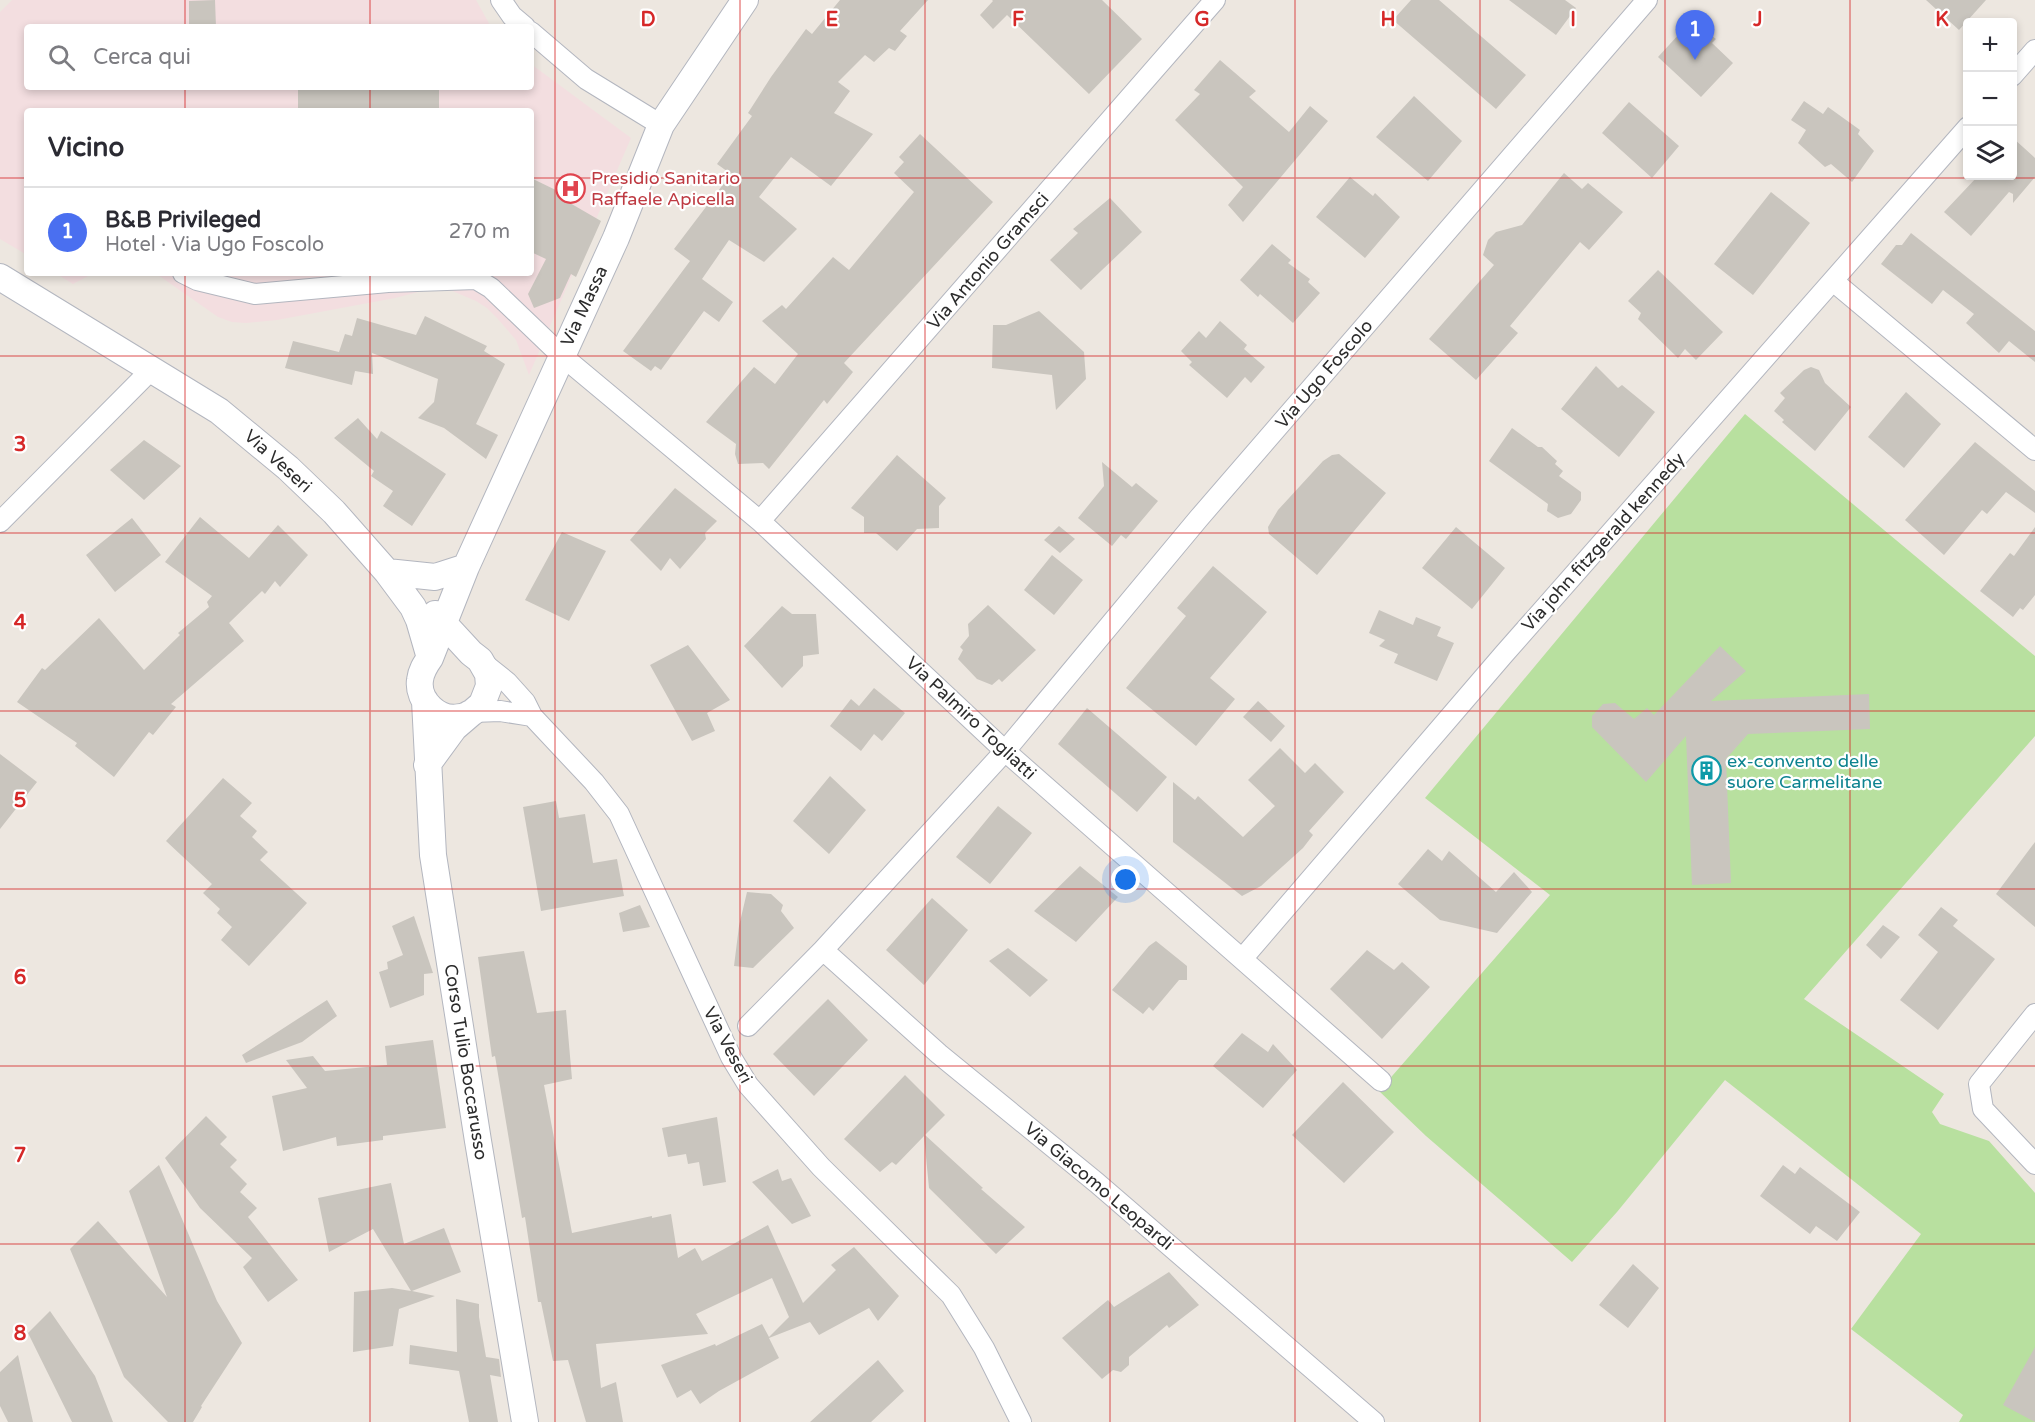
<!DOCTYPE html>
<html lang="it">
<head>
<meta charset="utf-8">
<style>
	:root { --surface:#fff; --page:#f2f2f3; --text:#2b2b33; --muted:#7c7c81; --line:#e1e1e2; --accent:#4a6ff0 }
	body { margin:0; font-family:"Varela Round",sans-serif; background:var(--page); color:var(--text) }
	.controls { position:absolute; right:18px; top:18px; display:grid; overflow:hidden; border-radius:6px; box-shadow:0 3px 9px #0003 }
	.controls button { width:54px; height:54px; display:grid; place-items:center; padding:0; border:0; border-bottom:2px solid var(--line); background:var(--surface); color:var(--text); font:30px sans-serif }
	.you { position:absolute; left:1126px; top:880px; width:21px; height:21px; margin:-15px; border:4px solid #fff; border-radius:50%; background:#1a73e8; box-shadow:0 0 0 9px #1a73e833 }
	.badge { display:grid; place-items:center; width:39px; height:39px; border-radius:50%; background:var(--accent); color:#fff; font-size:20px; font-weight:700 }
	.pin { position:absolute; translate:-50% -50px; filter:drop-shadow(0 2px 3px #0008) }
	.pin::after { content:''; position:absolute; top:32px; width:21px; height:18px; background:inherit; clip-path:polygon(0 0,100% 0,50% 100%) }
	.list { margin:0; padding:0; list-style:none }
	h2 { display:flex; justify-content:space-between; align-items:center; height:78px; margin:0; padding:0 24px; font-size:26px }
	h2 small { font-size:20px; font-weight:400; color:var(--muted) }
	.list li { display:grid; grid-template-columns:39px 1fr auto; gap:18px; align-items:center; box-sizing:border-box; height:90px; padding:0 24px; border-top:2px solid var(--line) }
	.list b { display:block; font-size:22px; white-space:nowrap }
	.list p { margin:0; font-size:20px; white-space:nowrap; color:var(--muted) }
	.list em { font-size:20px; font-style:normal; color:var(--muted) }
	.icon { flex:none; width:33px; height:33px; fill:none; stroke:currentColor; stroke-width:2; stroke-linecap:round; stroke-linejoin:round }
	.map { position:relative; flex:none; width:2035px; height:1422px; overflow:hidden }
	.search { position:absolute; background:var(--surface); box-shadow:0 3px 9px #0003; left:24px; top:24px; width:510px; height:66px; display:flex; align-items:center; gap:15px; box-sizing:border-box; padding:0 21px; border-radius:6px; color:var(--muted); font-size:22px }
	.panel { position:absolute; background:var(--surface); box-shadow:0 3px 9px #0003; left:24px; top:108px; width:510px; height:168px; border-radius:6px }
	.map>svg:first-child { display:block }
</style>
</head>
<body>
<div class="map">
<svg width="2035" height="1422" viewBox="0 0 2035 1422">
	<rect width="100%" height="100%" fill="#ede7e0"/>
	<path fill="#f3dee0" d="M12,0H476L491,27H27V87H531V64L631,138L529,375L516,340L497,318L487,308L476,301L450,290L422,291L395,298L277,320L246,323L232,322L218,317L161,277L151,273H531V111H27V255L0,239V12Z
		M55,273H94L73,284Z"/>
	<path fill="#b8e09f" d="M1745,414L2035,656V736L1804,999L1944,1094L1932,1112L1940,1124L1989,1141L2035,1193V1422H1959L1963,1415L1851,1329L1921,1234L1725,1080L1617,1212L1572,1262L1426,1136L1379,1091L1550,895L1425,798Z"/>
	<path fill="#c9c5be" d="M215,0L216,27H189V1Z
		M840,0H928L900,31L907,36L895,51L889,48L874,62L865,55L838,82L850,91L834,113L873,134L831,186L791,157L759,197L797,229L764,262L729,240L702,279L733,302L719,322L704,311L661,370L655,366L651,371L623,351L690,261L674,249L731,174L717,164L752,116L748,113L771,77L806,29L812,34Z
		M992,0H1102L1142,39L1089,94L1007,15L993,29L980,15L993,1Z
		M1411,0H1439L1526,75L1496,109L1393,20Z
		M1509,0H1565L1576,8L1556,35Z
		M1926,0H1986L1959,30Z
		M1692,20L1716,39L1712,43L1733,63L1701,97L1658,57Z
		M1220,60L1256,91L1249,97L1289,132L1310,106L1328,121L1243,222L1228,205L1243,187L1175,120L1200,94L1194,90Z
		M298,87H439V111H298Z
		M1414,96L1462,141L1428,181L1376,137Z
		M1804,101L1823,114L1828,107L1860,130L1858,134L1874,151L1852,182L1831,164L1825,167L1798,143L1806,130L1791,120Z
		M1629,102L1679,146L1652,178L1602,133Z
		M920,134L993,202L844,363L853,372L827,404L824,400L769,469L763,463L738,464L735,454L736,444L706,422L754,367L775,384L798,354L762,321L782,305L786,309L833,257L849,270L914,192L894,173L904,162L899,157Z
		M2013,138L2035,158V177L2013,203V194L2009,192L1971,236L1944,212L1978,176H2013Z
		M1564,173L1582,189L1588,183L1623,212L1589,250L1580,242L1510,326L1518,333L1476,380L1429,339L1494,265L1483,255L1488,240L1496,232L1522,225Z
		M1350,177L1373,196L1375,193L1400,217L1365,258L1316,217Z
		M531,178L566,195L563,199L601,221L576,277L571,274L560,298L534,308L528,294L546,259L531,252Z
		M1771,192L1810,223L1753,295L1714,264Z
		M1110,198L1142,232L1081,290L1050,260L1078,233L1073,229Z
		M1911,233L2035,331V362L2009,341L1999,353L1966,323L1974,314L1943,290L1932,304L1881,264L1896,245H1902Z
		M1272,244L1291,260L1288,263L1310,279L1308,282L1320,293L1293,323L1260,294L1258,297L1240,280Z
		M1658,270L1723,332L1696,360L1685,349L1678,358L1638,319L1641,313L1628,301Z
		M1039,311L1084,352L1086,379L1056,410L1052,375L992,368L993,325H1006Z
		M425,316L487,346L484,351L505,364L476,424L498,435L486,459L444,428L418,418L434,402L438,379L372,353L373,374L355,371L352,385L285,368L293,341L339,352L345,334L352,336L357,318L416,335Z
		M1220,321L1247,345L1244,349L1265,367L1251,383L1245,377L1227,398L1189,365L1192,362L1181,351L1199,331L1206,338Z
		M1596,366L1618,388L1622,385L1655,412L1619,457L1561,409Z
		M1811,367L1819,370L1825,383L1851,407L1815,451L1782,422L1784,420L1774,411L1785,398L1780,393L1804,370Z
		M1906,392L1941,424L1904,468L1868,437Z
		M358,418L377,439L381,431L446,474L412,526L383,506L393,491L371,476L374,471L334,438Z
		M1512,428L1538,447H1542L1557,461L1555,464L1563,471L1559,476L1581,492V500L1571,514L1558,518L1547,511L1548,504L1489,461Z
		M144,440L181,466L144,500L110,470Z
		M1975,442L2035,491V513L2006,492L1987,514L1982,510L1944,555L1905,520Z
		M1339,454L1386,493L1317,575L1269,534L1268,527L1278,510L1323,461L1332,455Z
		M897,455L946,498L939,506V528L917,529L897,551L876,533H864V517L851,508Z
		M1102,462L1132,487L1136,483L1158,501L1126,539L1121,535L1112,546L1078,518L1104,486Z
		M675,488L717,521L705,533L706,539L680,569L670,558L661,571L630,540Z
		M200,517L249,558L278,525L308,555L280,587L275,581L265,594L262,591L229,623L244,641L171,704L176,707L153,735L149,732L114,777L75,746L77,743L17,702L42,668L45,670L99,618L144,670L180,635L178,633L209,607L207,602L212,596L165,562Z
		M132,518L161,555L115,592L86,555Z
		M1059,526L1075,539L1060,553L1044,540Z
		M1456,527L1505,568L1472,609L1422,568Z
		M2035,527V595L2023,610L2020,608L2013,617L1980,591L2010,553L2014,556Z
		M562,532L606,551L569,621L525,600Z
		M1052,555L1083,580L1054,615L1024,590Z
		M1213,566L1267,612L1210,678L1235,699L1196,746L1126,688L1186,616L1177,608Z
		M988,605L1036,650L1002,682L999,679L992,685L977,679L958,659L963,650L960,647L969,636L968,624Z
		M782,606L792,614H816L819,654L803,656V666L782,688L744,646Z
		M1379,610L1413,625L1416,617L1441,627L1437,636L1454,643L1437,681L1394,663L1398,654L1379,646L1385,640L1369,633Z
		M688,645L730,700L707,713L715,731L692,741L650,665Z
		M1720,646L1746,671L1711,701L1869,694L1870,729L1748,734L1726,759L1731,883L1692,885L1686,736L1646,782L1592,727V716L1603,704L1615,703L1634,719L1647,708L1654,715Z
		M874,688L905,713L882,741L874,734L861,751L830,726L851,699L859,706Z
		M1258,701L1285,726L1271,742L1243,717Z
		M1087,708L1167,777L1137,812L1058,744Z
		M1280,748L1305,773L1315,763L1344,792L1309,831L1313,835L1303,848L1261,886L1242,896L1173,842V782L1195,800L1198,796L1243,837L1275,806L1248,780Z
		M0,754L37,782L0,829Z
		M830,776L866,810L829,854L793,821Z
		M223,778L252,803L240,816L257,831L252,837L268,852L260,860L307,903L249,966L221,940L232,927L217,913L220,909L203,893L212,884L166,841Z
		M556,801L559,818L585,814L593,863L617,859L624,896L541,911L523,807Z
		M998,806L1032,833L990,884L956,857Z
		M2035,842V927L1996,894Z
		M1428,849L1442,861L1449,851L1496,892L1514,872L1532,892L1497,933L1440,920L1398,884Z
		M1080,866L1118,897L1076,942L1034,911Z
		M747,892L771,894L783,905L781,911L794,928L753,968L734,966L739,926Z
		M932,898L968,930L924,985L886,950Z
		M640,905L650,927L623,932L619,913Z
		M1941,907L1958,920L1953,926L1995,959L1938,1030L1900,1000L1938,952L1918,935Z
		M414,916L433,973L424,974V995L390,1008L379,972L388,969L387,962L403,955L392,926Z
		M1883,925L1900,937L1881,959L1866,945Z
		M1156,941L1187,966V980H1179L1153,1011L1149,1007L1143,1014L1112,990L1149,946Z
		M1008,948L1048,980L1030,997L989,961Z
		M1367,950L1394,970L1402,962L1430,987L1382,1039L1330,989Z
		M524,951L537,1013L566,1010L572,1079L544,1085L572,1233L652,1216V1218L671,1214L678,1258L695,1248L702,1261L768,1225L803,1303L836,1270L831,1265L854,1247L899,1296L878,1321L869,1308L819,1335L810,1322L769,1338L779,1358L719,1391L700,1404L691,1390L677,1398L661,1365L715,1344L716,1346L762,1324L769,1337L789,1317L772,1278L696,1314L708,1334L596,1344L601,1388L616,1382L623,1422H586L568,1360L553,1361L541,1302H538L525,1217L522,1218L495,1056L492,1057L478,957Z
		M828,999L868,1040L814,1096L773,1054Z
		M327,1000L337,1016L302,1042L246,1063L242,1055Z
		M1242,1033L1268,1052L1273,1044L1297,1070L1263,1108L1213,1066Z
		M433,1040L446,1128L383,1136V1140L337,1146L336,1137L283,1151L272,1096L307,1088L286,1060L313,1056L325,1071L387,1065L385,1046Z
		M905,1075L945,1115L925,1135L983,1188L981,1189L1025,1227L996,1254L929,1188L924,1136L896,1165L892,1162L880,1172L844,1139Z
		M1343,1082L1394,1132L1344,1183L1292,1135Z
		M206,1116L227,1137L220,1144L237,1160L230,1167L247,1184L240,1192L257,1208L248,1217L298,1280L268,1302L243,1267L252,1258L200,1208L165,1158Z
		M717,1117L726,1182L703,1186L699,1162L688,1164L686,1154L668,1157L662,1128Z
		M159,1165L217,1301L242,1343L201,1406L202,1407L193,1422H168L124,1377L70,1249L98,1221L167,1297L129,1191Z
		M1783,1165L1795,1174L1800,1167L1860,1212L1837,1241L1816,1226L1810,1234L1760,1196Z
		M778,1169L782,1181L791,1178L811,1216L792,1224L752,1182Z
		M391,1183L404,1244L444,1228L461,1272L412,1291L435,1296L399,1309L393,1346L353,1352L354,1292L392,1288L411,1291L373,1229L329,1252L318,1198Z
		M1633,1264L1659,1288L1628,1328L1599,1305Z
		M1169,1272L1199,1305L1169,1328L1167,1325L1129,1357V1365L1121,1372L1113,1370L1102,1379L1062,1338L1108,1300L1114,1307Z
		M456,1299L479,1304V1317L486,1357L499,1359L501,1377L490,1375L498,1422H469L459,1371L409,1364L410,1345L457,1352Z
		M50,1311L95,1376L113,1422H72L28,1333Z
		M2035,1347V1422L2003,1405Z
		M18,1355L33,1422H8L0,1406V1372Z
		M878,1360L904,1391L871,1422H810Z"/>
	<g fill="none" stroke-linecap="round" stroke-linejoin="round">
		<defs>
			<path id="minor" d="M501,0L512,16L525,27
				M531,32L586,79L661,125
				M2012,76L2035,50
				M183,273L197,280L255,294L388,282L476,279L491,288L561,355L760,521L1005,751L1381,1081
				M1833,281L2035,450
				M760,521L1215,0
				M0,522L151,370
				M482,662L507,682L525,702L532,716L594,782L619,814L731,1057L748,1085L821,1167L951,1295L984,1348L1021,1422
				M473,712L500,711L532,716
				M823,950L939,1054L1097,1183L1374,1422
				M1242,959L1504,654L1968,127
				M2035,1014L1979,1084L1983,1109L2035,1164
				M748,1026L823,950L1005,751L1199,518L1647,0"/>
			<path id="tertiary" d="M0,277L219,411L288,468L334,512L387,572L413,607L419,620L430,658
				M387,572L435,577L466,567
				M425,701L433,855L478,1141L525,1422
				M473,712C469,714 464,717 460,717C439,722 417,701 420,680C421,671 425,665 430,658L466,567L616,238L661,125L745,0
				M427,765L454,728L482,704L489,686L488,674L480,660L471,653L435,614"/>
		</defs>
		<use href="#minor" stroke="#b3b6bf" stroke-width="22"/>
		<use href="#tertiary" stroke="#b3b6bf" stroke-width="28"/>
		<use href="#minor" stroke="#fff" stroke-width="20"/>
		<use href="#tertiary" stroke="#fff" stroke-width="26"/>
	</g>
	<path fill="none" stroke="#d62828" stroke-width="1.5" stroke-opacity="0.55" d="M185,0V27M370,0V27M555,0V1422M740,0V1422M925,0V1422M1110,0V1422M1295,0V1422M1480,0V1422M1665,0V1422M1850,0V1422M185,87V111M370,87V111M0,178H27M531,178H2035M185,273V1422M370,273V1422M0,356H2035M0,533H2035M0,711H2035M0,889H2035M0,1066H2035M0,1244H2035"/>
	<defs>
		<symbol id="hospital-ring" viewBox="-11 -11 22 22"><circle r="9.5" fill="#fff" stroke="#e0444e" stroke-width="1.5"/><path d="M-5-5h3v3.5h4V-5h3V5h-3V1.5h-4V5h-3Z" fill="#e0444e"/></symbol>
		<symbol id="building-ring" viewBox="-11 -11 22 22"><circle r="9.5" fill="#fff" stroke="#0f9aa8" stroke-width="1.5"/><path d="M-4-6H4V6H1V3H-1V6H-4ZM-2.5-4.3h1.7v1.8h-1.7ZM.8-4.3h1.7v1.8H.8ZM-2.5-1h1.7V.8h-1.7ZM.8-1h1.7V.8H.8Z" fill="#0f9aa8"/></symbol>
	</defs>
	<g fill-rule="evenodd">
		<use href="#hospital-ring" x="554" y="172" width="33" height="33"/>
		<use href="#building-ring" x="1690" y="754" width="33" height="33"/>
	</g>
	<g text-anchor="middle" stroke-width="4.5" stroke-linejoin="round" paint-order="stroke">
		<g font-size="18" fill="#be3a42" stroke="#fff" text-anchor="start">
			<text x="591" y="184">Presidio Sanitario<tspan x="591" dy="21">Raffaele Apicella</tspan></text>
		</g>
		<g font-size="18" fill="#2c2c2c" stroke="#fff">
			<text transform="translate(988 261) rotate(-49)" y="6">Via Antonio Gramsci</text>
			<text transform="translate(584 306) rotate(-65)" y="6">Via Massa</text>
			<text transform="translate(1324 374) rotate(-49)" y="6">Via Ugo Foscolo</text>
			<text transform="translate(278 461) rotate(42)" y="6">Via Veseri</text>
			<text transform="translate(1603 542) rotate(-48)" y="6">Via john fitzgerald kennedy</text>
			<text transform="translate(971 718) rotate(43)" y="6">Via Palmiro Togliatti</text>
			<text transform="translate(728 1045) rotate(62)" y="6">Via Veseri</text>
			<text transform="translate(466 1062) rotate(81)" y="6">Corso Tulio Boccarusso</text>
			<text transform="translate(1099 1186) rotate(40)" y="6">Via Giacomo Leopardi</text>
		</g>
		<g font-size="18" fill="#0d838f" stroke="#fff" text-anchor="start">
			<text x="1727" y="767">ex-convento delle<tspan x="1727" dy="21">suore Carmelitane</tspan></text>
		</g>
	</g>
	<g font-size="20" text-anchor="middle" font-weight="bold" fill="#d62828" stroke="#fff" stroke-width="4.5" stroke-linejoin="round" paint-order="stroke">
		<text x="648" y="26">D</text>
		<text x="832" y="26">E</text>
		<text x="1018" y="26">F</text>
		<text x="1202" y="26">G</text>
		<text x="1388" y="26">H</text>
		<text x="1573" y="26">I</text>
		<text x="1758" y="26">J</text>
		<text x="1942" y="26">K</text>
		<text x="20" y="451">3</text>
		<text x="20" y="629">4</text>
		<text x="20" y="807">5</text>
		<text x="20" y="984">6</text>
		<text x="20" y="1162">7</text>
		<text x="20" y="1340">8</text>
	</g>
</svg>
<div class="controls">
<button>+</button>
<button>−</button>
<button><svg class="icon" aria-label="layers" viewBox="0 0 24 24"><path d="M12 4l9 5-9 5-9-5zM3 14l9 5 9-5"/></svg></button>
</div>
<div class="you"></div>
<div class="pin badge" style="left:1695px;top:60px">1</div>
<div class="search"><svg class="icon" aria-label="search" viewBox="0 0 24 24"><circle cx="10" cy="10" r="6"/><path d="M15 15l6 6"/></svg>Cerca qui</div>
<section class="panel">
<h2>Vicino<small></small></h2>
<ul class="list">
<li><span class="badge">1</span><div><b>B&amp;B Privileged</b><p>Hotel · Via Ugo Foscolo</p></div><em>270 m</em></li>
</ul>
</section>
</div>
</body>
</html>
